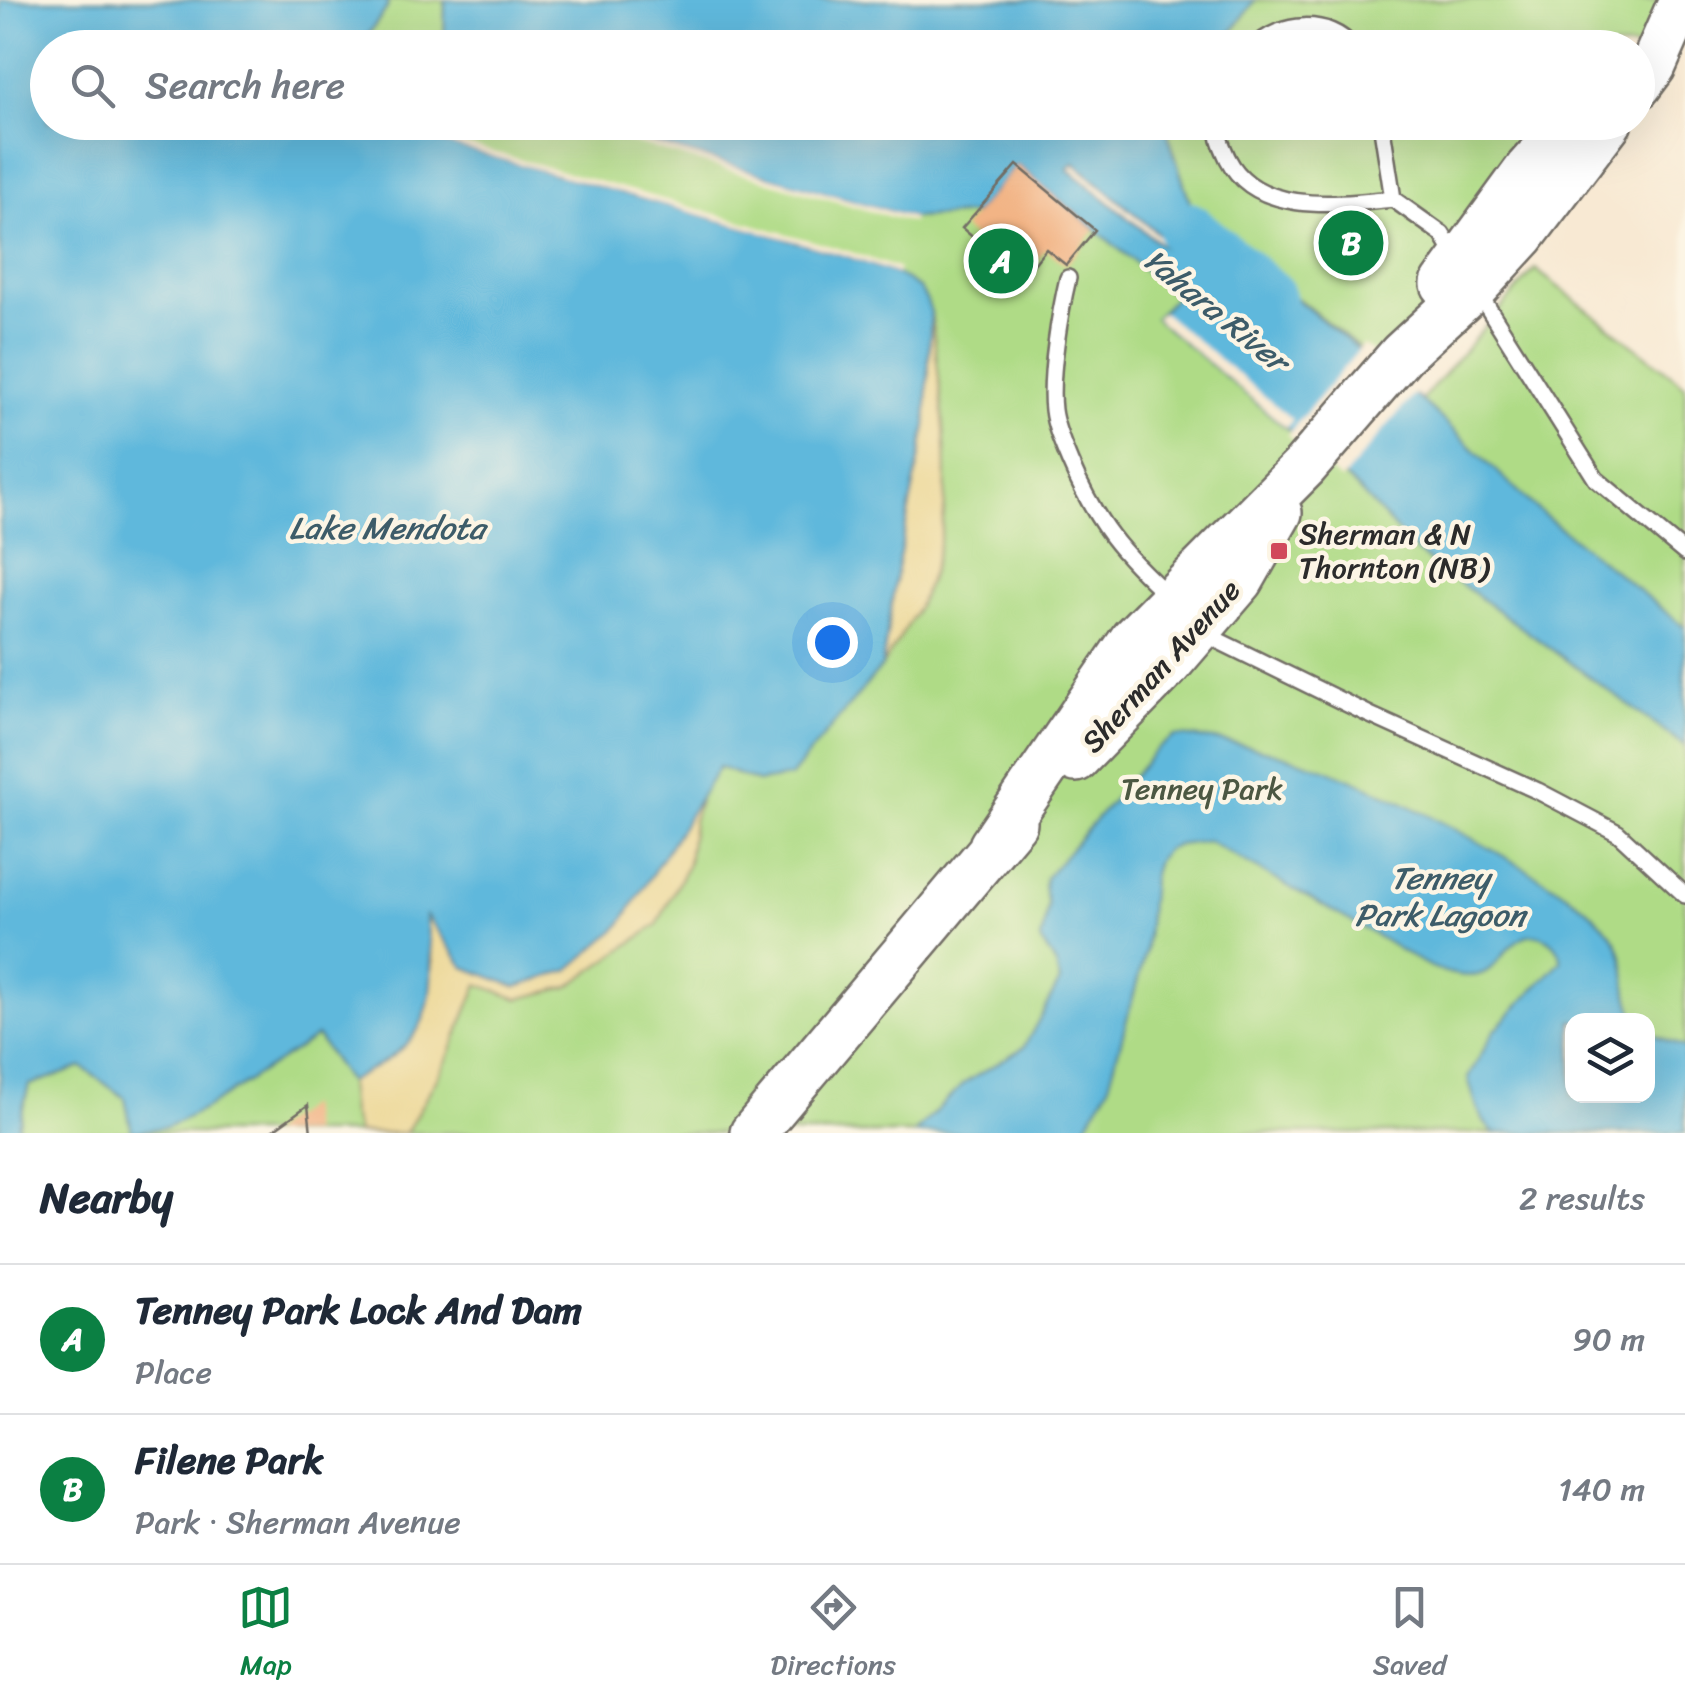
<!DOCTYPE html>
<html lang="en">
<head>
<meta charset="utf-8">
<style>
	:root { --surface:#fff; --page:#f2f2f3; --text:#1f2937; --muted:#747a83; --line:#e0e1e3; --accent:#0b8043 }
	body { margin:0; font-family:Sriracha,sans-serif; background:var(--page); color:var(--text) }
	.controls { position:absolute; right:30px; bottom:30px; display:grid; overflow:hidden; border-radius:20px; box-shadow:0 10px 40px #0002 }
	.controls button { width:90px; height:90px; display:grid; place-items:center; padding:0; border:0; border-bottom:2px solid var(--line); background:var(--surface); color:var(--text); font:50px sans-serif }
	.you { position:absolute; left:832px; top:642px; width:35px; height:35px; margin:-25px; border:8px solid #fff; border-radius:50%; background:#1a73e8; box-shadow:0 0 0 15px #1a73e833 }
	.badge { display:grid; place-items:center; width:65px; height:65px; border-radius:50%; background:var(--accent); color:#fff; font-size:32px; font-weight:700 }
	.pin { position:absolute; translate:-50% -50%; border:5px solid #fff; box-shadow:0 2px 10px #0006 }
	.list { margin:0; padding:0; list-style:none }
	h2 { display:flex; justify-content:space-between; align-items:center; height:130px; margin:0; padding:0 40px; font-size:42px }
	h2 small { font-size:32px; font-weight:400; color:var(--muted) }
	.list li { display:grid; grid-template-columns:65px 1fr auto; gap:30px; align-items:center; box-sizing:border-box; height:150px; padding:0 40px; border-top:2px solid var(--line) }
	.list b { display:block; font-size:38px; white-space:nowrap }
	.list p { margin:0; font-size:32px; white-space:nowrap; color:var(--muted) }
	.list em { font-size:32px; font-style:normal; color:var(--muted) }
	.icon { flex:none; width:55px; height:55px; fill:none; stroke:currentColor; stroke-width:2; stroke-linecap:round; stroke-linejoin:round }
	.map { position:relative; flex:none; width:1685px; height:1133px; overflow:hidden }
	.search { position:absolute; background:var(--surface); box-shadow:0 10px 40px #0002; left:30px; right:30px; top:30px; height:110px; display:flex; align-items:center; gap:25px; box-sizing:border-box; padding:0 35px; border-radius:55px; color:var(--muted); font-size:38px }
	.sheet { height:430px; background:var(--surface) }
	nav { display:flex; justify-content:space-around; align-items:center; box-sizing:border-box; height:140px; border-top:2px solid var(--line); background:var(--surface); font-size:28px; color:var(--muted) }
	nav a { display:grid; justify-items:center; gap:5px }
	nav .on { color:var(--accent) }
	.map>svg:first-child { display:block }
</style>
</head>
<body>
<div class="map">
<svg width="1685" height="1133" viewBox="0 0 1685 1133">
	<rect width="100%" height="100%" fill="#fcf5e5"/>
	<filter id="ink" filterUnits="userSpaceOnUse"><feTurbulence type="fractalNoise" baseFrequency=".01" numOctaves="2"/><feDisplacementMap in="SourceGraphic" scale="20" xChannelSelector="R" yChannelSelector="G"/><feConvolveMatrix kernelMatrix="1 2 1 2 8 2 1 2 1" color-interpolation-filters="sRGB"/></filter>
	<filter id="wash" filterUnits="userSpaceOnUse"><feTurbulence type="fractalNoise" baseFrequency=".0048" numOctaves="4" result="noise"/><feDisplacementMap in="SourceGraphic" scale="40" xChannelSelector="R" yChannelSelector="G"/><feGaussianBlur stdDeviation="2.25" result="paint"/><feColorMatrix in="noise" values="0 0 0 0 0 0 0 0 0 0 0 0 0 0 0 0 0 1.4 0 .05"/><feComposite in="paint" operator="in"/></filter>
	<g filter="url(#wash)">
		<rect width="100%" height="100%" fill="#f8e9d3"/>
		<path fill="#afdb86" stroke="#6d8358" stroke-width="2.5" fill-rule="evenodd" d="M388,0H445L444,47L359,48L387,8Z
			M1255,0H1681L1638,48H1221Z
			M1169,122L1570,123L1391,374L1194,215L1168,134Z
			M373,123H583L914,218L974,214L1017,165L1177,296L1156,319L1351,482L1535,269L1685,385V1133H22L18,1127L29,1085L82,1067L125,1098L132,1131L167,1127L207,1107L317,1036L348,1082L426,1015L687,815L719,767L758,782L882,666ZM1572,1021H1648V1096H1572Z"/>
		<path fill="#eeda9e" stroke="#8c8264" stroke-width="2.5" d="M931,312C941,402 962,507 924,593C914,619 896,643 882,666L897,568L926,426Z
			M702,791L693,821L688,864L657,925L568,987L518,999L478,984L447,1060L406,1133H358L351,1113L348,1082L404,1047L433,964L424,911L465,967L517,987L687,815Z"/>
		<path fill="#5fb8dc" stroke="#457284" stroke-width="2.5" d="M0,0H388L387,8L359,47L48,48V122L373,123L847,256L897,274L920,289L927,301L931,312L926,426L897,568L882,666L790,777L758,782L719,767L619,927L569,970L517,987L464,967L425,914C432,958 441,1015 402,1048C387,1062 366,1072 348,1082L317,1036L208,1107L167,1127L132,1132L125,1098L82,1067L29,1085L18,1126L22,1133H0Z
			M445,0H1255L1221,47L444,48Z
			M583,123H1169L1168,134L1192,209L1198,218L1174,247L1074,163L1068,169L1193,271L1196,266L1179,251L1189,239L1203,250L1206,245L1194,234L1203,223L1428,406L1540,512L1685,627V746L1417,552L1351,482L1155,318L1176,296L1017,165L974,214L913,218Z
			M1175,736C1297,743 1409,802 1514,862C1546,881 1596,908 1616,941C1630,965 1622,997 1638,1020L1572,1021V1096H1648V1032L1685,1048V1133H1494C1478,1119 1474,1097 1468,1078L1495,1030L1561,961C1562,944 1540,929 1523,937C1497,950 1499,984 1453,974C1422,967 1397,947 1370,932C1316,902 1262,872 1208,841L1178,845L1165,850L1157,860L1152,878L1146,950L1108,1088L1082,1133H914L963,1084L1024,1047L1060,981L1056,965L1041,940L1048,905L1044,887L1046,877L1157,749Z"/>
		<path fill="#f8e9d3" d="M386,122L848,251L899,269L897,274L847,256L373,123Z
			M578,122L913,218L912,223L586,129Z
			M1162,312L1211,352L1293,420L1286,427L1155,318Z
			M1363,345L1418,390L1341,480L1287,435Z"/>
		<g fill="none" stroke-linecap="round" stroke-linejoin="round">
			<path stroke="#5fb8dc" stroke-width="58" d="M1187,231L1267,298"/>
		</g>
		<g id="blocks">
			<path fill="#f2b485" d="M1017,165L1095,230L1066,265L1046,249L1022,279L962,228Z
				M308,1105L311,1133H269Z"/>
		</g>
	</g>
	<g filter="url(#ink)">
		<use href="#blocks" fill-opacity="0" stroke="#736e66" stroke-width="2.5"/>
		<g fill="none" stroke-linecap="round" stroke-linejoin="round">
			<defs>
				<path id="lane" d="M1254,48C1280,21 1330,18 1353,48
					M1218,122C1217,137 1222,146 1228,159C1257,216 1340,204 1393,199L1381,122
					M1393,199L1442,234L1455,256
					M1068,278C1060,312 1049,376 1053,410C1055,427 1063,445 1070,462C1096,523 1122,554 1171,598
					M1478,292L1596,479L1685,553
					M1203,626L1219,641L1370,715L1538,791L1618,833L1685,895"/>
				<path id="secondary" d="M1638,86L1653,66L1682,0
					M1444,284L1528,169L1570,122
					M1076,759L1167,666L1241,580L1279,513
					M992,846L1133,639L1304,467L1402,354L1475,287L1522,236L1609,122
					M753,1133L1014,823"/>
			</defs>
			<use href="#lane" stroke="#736e66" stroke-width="20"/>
			<use href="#secondary" stroke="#736e66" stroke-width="50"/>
			<use href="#lane" stroke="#fff" stroke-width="15"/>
			<use href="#secondary" stroke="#fff" stroke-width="45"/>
		</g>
	</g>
	<rect fill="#d1495b" stroke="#fcf5e5" stroke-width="4" x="1269" y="541" width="20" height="20" rx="5"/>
	<g text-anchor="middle" stroke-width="9" stroke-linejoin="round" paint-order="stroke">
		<g font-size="30" fill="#2b2b2b" stroke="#fcf5e5" text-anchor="start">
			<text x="1299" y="544">Sherman &amp; N<tspan x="1299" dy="34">Thornton (NB)</tspan></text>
		</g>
		<g font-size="30" fill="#2b2b2b" stroke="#fcf5e5">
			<text transform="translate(1161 666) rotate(-48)" y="10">Sherman Avenue</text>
		</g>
		<g font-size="30" fill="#4c5742" stroke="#fcf5e5">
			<text x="1202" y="799">Tenney Park</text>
		</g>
		<g font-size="32" font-style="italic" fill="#3d5c69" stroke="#fcf5e5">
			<text transform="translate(1216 310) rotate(39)" y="11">Yahara River</text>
			<text x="387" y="539">Lake Mendota</text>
			<text x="1440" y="889">Tenney<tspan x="1440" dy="37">Park Lagoon</tspan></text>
		</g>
	</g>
</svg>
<div class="controls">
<button><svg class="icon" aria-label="layers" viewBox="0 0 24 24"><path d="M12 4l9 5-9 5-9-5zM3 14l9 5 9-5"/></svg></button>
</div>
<div class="you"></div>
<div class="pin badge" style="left:1001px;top:261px">A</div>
<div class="pin badge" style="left:1351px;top:243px">B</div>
<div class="search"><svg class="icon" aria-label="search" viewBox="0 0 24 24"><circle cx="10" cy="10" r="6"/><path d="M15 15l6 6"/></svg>Search here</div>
</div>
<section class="sheet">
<h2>Nearby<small>2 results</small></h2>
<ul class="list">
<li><span class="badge">A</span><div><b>Tenney Park Lock And Dam</b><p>Place</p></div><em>90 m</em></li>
<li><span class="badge">B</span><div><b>Filene Park</b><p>Park · Sherman Avenue</p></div><em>140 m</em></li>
</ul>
</section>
<nav>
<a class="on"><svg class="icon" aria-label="map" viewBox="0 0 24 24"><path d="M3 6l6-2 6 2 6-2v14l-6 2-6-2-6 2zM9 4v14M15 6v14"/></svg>Map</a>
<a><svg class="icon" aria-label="directions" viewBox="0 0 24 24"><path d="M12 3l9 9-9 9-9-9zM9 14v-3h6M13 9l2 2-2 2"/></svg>Directions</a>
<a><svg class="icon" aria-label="saved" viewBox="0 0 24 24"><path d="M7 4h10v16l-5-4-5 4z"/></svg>Saved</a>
</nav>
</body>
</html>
